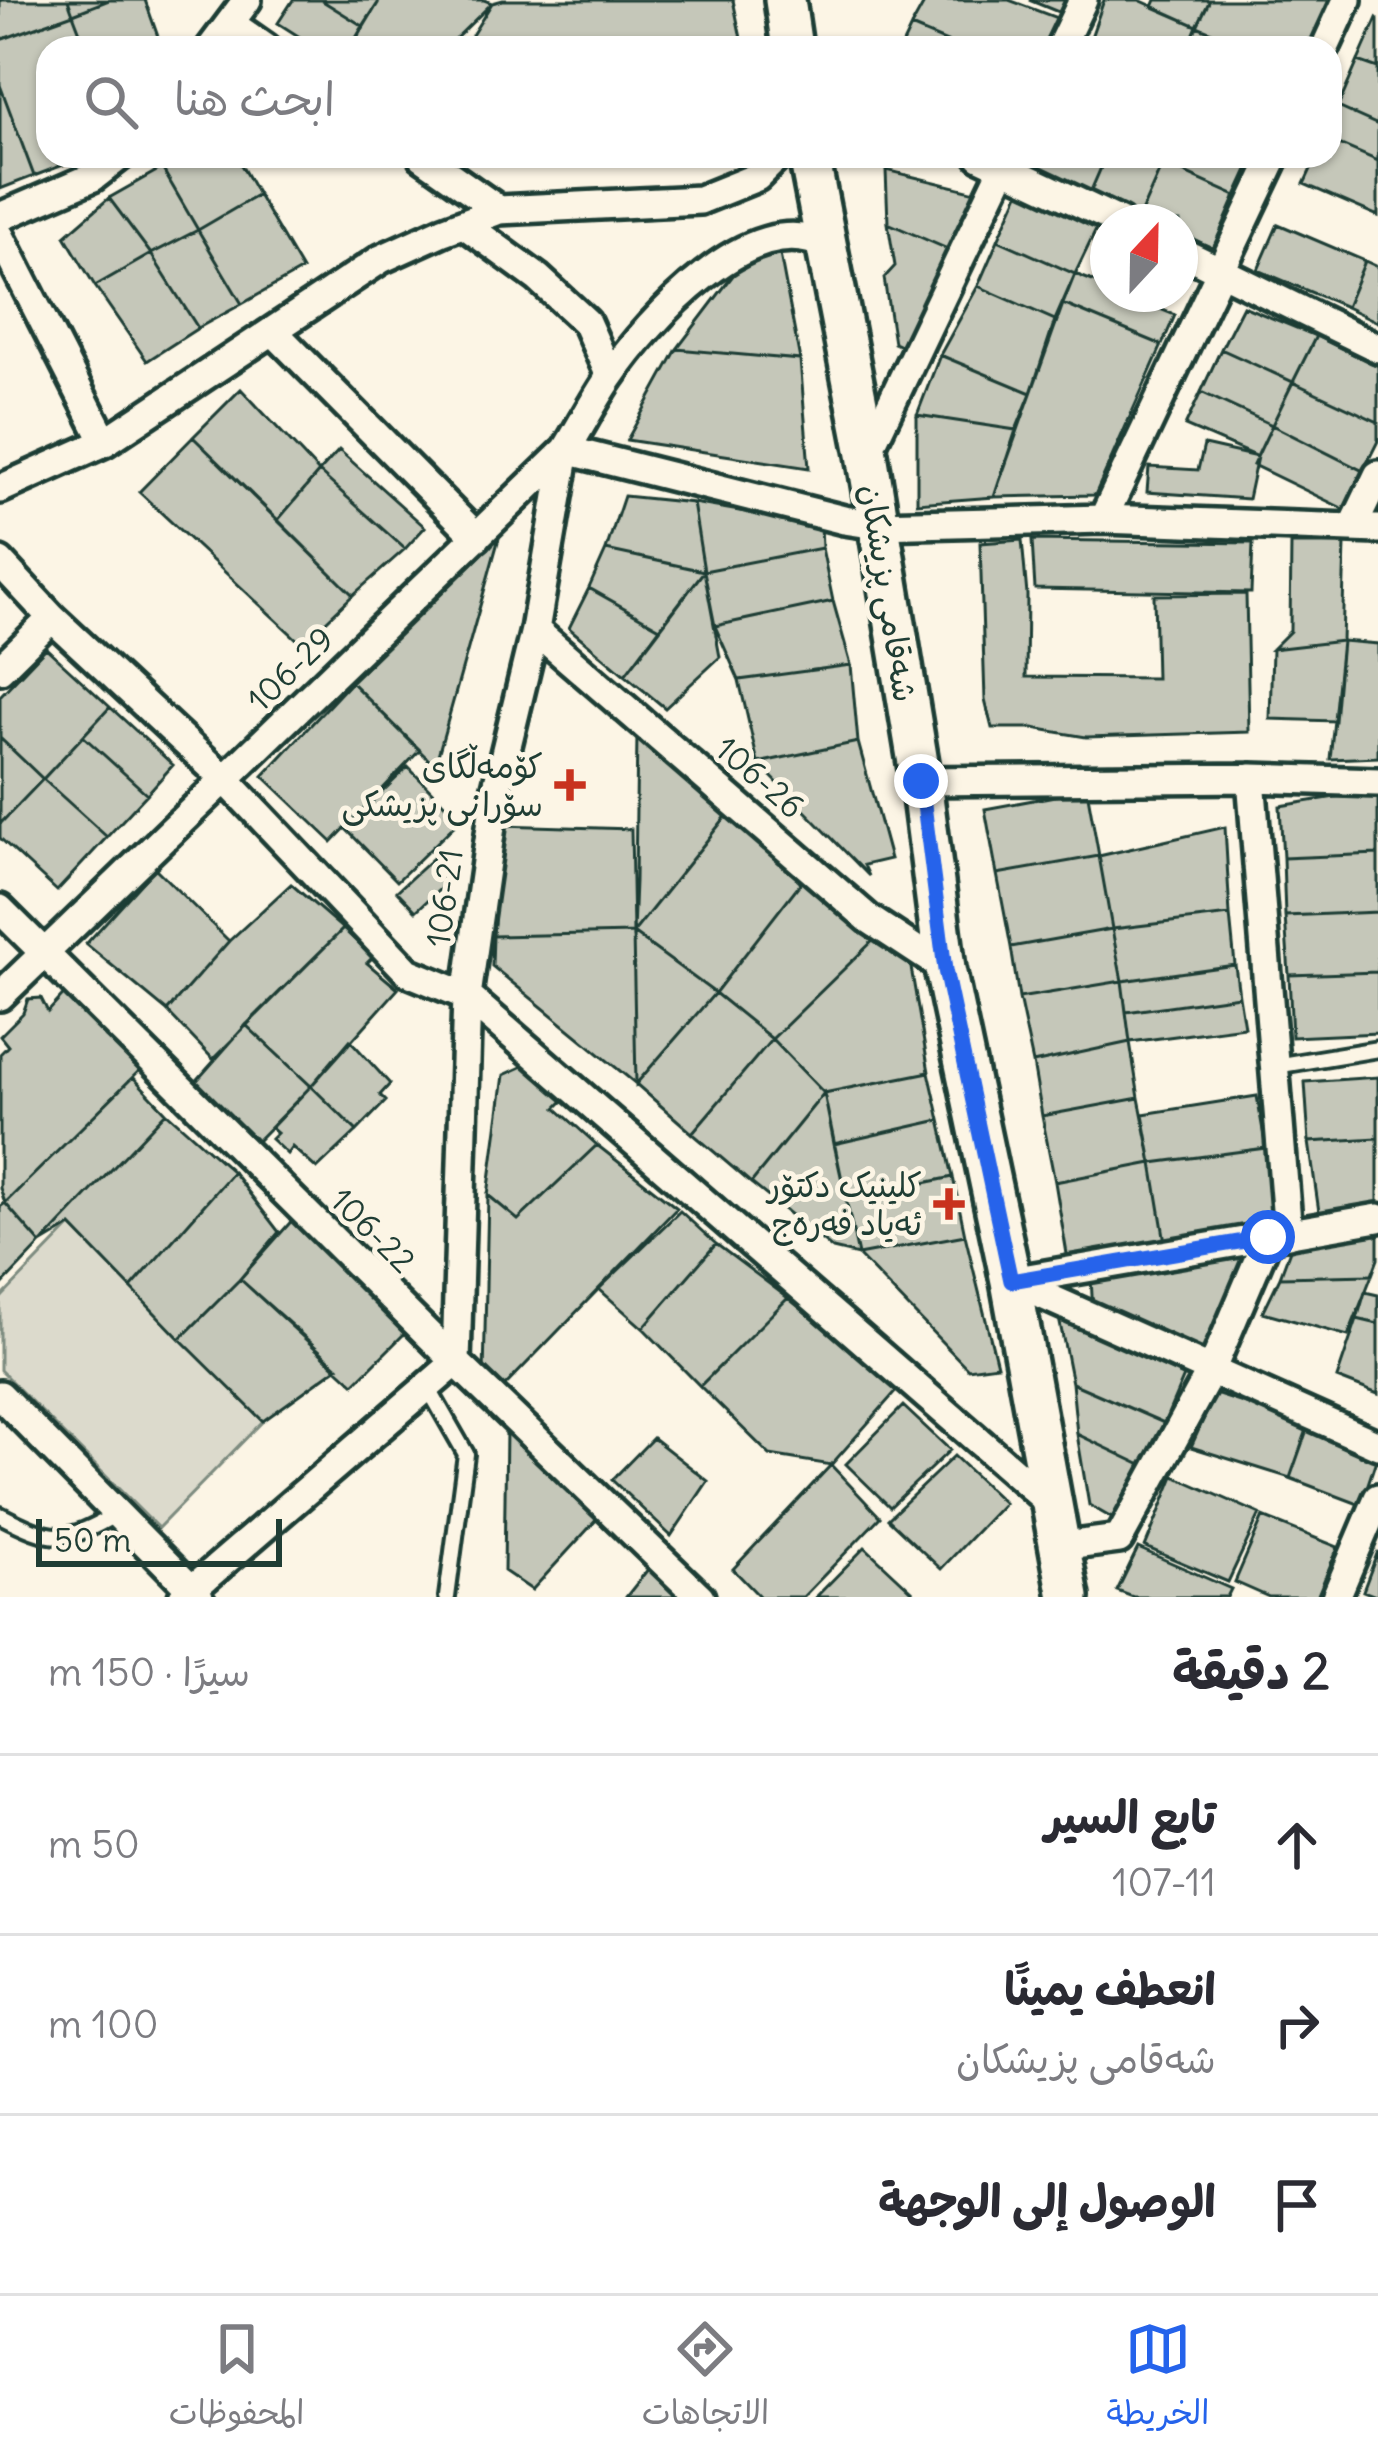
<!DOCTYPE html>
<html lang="ar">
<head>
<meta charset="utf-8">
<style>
	:root { --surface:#fff; --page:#f7f7f7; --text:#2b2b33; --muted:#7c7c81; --line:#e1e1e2; --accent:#2563eb }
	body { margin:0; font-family:Delius,"Playpen Sans Arabic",sans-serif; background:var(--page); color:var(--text); direction:rtl }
	.compass { position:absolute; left:1090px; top:204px; width:108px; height:108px; border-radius:50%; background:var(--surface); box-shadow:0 3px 9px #0004; rotate:22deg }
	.scale { position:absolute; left:36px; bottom:30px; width:246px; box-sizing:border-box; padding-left:12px; border:6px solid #1f3d34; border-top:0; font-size:33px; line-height:42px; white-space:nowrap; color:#1f3d34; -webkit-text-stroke:9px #fcf5e5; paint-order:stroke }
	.stop { position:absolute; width:36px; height:36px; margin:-27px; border:9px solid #2563eb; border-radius:50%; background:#fff }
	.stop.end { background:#2563eb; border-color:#fff; box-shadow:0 3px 12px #0008 }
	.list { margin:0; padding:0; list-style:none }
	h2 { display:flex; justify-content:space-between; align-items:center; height:156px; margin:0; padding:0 48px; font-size:51px }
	h2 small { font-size:39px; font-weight:400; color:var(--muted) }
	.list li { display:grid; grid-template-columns:78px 1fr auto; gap:36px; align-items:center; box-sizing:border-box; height:180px; padding:0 48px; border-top:3px solid var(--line) }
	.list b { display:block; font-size:45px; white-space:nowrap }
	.list p { margin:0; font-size:39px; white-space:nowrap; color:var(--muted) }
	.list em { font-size:39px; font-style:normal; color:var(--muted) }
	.icon { flex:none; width:66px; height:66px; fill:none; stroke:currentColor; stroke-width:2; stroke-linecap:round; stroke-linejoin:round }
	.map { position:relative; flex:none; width:1378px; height:1597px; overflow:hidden; direction:ltr }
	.search { position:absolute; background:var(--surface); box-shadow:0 3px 9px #0004; left:36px; right:36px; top:36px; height:132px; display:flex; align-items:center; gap:30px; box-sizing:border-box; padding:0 42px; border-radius:36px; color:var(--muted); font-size:45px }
	.sheet { height:696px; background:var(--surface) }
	nav { display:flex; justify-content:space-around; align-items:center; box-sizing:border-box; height:168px; border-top:3px solid var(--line); background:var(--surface); font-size:33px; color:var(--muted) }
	nav a { display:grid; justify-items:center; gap:6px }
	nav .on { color:var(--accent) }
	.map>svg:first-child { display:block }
</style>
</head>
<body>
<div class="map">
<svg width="1378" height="1597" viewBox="0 0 1378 1597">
	<rect width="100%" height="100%" fill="#fcf5e5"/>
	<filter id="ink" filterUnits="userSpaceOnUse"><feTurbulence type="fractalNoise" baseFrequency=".00833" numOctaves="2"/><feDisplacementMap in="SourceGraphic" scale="24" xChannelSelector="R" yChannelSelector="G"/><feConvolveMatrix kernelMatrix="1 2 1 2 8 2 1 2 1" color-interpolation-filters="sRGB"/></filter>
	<g filter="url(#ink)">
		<path fill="#dcdacc" stroke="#7e8c80" stroke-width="3" d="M71,1226L263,1421L158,1528L0,1370V1299Z"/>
		<path fill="#c5c7b9" stroke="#1f3d34" stroke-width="3" d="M0,0H68L73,14L0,40Z
			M68,0H109L73,14Z
			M109,0H145L162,48H86L73,14Z
			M293,0H321L363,26L350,48H317L278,23Z
			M321,0H380L363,26Z
			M380,0H484L492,3L446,48H351Z
			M503,0H733L743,48H464L492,3Z
			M926,0H1009L1065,21L1054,48H961L911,27Z
			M1029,0H1074L1068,16Z
			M1104,0H1139L1197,26L1188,48H1100L1089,43Z
			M1156,0H1210L1197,26L1153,7Z
			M1210,0H1331L1313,48H1250L1197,26Z
			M73,14L86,48H48V156H87L34,176L0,85V40Z
			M1377,18L1378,19V68L1358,61Z
			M1197,26L1250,48H1188Z
			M911,27L961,48H901Z
			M1358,61L1378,68V125L1338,107Z
			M0,85L34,176L0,189Z
			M1338,107L1378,125V161L1330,140V126Z
			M1330,140L1378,161V216L1304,184L1317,156H1330Z
			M183,156H236L258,195L198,230L162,168Z
			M1043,156H1106L1090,193L1037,169Z
			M1106,156H1147L1163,163L1140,215L1090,193Z
			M1147,156H1246L1253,159L1236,196Z
			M1163,163L1236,196L1213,248L1180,233V222H1155L1140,215Z
			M162,168L198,230L151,254L109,198Z
			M886,170L976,192L959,254L888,223Z
			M1020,191L1097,228L1075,274L998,240Z
			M258,195L302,270L242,304L198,230Z
			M109,198L151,254L95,286L65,236Z
			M888,223L959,254L910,350L894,343L884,278L895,266Z
			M1278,224L1365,261L1346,307L1258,270Z
			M198,230L242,304L198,328L151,254Z
			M998,240L1075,274L1055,320L978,286Z
			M756,245L779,249L800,360L677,349Z
			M151,254L198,328L147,361L95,286Z
			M1365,261L1378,267V322L1346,307Z
			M1075,274L1108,287V294H1124L1175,315L1162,345L1063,304Z
			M978,286L1055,320L1031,393L940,355Z
			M1063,304L1162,345L1095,495L994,497Z
			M1243,306L1316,336L1293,382L1221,349Z
			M1316,336L1378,366V422L1293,382Z
			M677,349L800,360L809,468L627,440Z
			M1221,349L1293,382L1272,425L1201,392Z
			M940,355L1031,393L1016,430L917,415Z
			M1293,382L1378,422V441L1363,471L1272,425Z
			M241,389L319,472L278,520L193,437Z
			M1201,392L1272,425L1257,457L1185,426Z
			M917,415L1016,430L994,497L917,503Z
			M1272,425L1363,471L1344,509L1253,465Z
			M193,437L353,595L302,644L139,492Z
			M1204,445L1257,457L1248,499L1147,492L1149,467L1198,470Z
			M339,450L425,527L405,549L319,472Z
			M319,472L405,549L353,595L278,520Z
			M624,496L693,503L704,571L606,550Z
			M693,503L821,525L822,548L704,571Z
			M499,538L435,766L351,682Z
			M1022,540L1027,595L1026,677L1156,678L1154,595L1246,594L1249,732L1086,737L1033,728H992L985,700L980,543Z
			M1032,540L1253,543L1251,593L1035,589Z
			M1291,544H1345L1342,641L1272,649L1290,631Z
			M822,548L833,601L715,626L704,571Z
			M606,550L704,571L660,628L589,588Z
			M704,571L720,657L665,708L625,675Z
			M589,588L660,628L625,675L569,628Z
			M833,601L851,665L739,680L715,626Z
			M1342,641L1378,644V757L1330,759Z
			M1342,641L1335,721L1270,719L1272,649Z
			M46,648L110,707L43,779L0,738V696Z
			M851,665L858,742L758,763L739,680Z
			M351,682L420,750L332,842L263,776Z
			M110,707L173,765L147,794L83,736Z
			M637,734L728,814L633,933L635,881Z
			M83,736L147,794L107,837L43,779Z
			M0,738L43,779L0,824Z
			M858,742L890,859L864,865L869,876L758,763Z
			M408,767L460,820L397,881L345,828Z
			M43,779L107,837L57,891L0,838V824Z
			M1087,790L1099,856L997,874L985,809Z
			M1378,790V854L1283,858L1280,806Z
			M728,814L805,877L715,993L633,933Z
			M501,825L631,829L633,933L493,936Z
			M1225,827L1230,915L1112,929L1099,856Z
			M1378,854V912L1285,916L1283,858Z
			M1099,856L1112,929L1011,947L997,874Z
			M433,858L452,878L416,911L397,891Z
			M155,868L229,941L167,1011L86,944Z
			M805,877L881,933L772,1039L715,993Z
			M291,884L343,929L213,1059L167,1011L229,941Z
			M1378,912V972L1289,975L1285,916Z
			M1230,915L1235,965L1122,981L1112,929Z
			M343,929L373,957L367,963L398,989L311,1086L246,1025Z
			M1112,929L1122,981L1019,998L1011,947Z
			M633,933L715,993L636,1084Z
			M633,933L636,1084L492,966L493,936Z
			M881,933L909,956L929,1072L824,1093L772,1039Z
			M1235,965L1239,996L1126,1012L1122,981Z
			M1378,972V1033L1292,1037L1289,975Z
			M1122,981L1130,1042L1033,1063L1019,998Z
			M70,988L111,1034L107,1038L135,1055L141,1069L5,1203L0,1188V1054L8,1046L0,1036L23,1013L28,999L41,998L48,1012Z
			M715,993L772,1039L692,1133L636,1084Z
			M1239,996L1244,1027L1130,1042L1126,1012Z
			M246,1025L311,1086L252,1146L192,1086Z
			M772,1039L824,1093L751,1183L692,1133Z
			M350,1040L390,1084L380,1095L386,1101L357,1131L311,1086Z
			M1130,1042L1139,1098L1042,1116L1033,1063Z
			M528,1064L565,1099L556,1108L597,1145L518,1220L488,1195L504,1075Z
			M929,1072L940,1120L834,1144L824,1093Z
			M133,1077L166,1112L41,1244L5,1203Z
			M1378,1077V1138L1309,1142L1305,1082Z
			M311,1086L357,1131L317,1169L292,1147L287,1154L271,1139L277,1133L271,1128Z
			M824,1093L846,1199L858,1255L833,1249L751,1183Z
			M1257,1096L1266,1148L1152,1163L1143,1114Z
			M1139,1098L1152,1163L1055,1182L1042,1116Z
			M166,1112L233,1172L131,1288L71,1226L41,1244Z
			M940,1120L953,1177L846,1199L834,1144Z
			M1378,1138V1205L1319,1212L1309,1142Z
			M597,1145L677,1208L499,1392L484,1377L488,1195L518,1220Z
			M1266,1148L1276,1225L1165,1242L1152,1163Z
			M1152,1163L1165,1242L1068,1260L1055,1182Z
			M233,1172L279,1232L240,1279L180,1339L131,1288Z
			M953,1177L965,1235L858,1255L846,1199Z
			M5,1203L41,1244L0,1287V1207Z
			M680,1211L716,1244L643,1328L599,1289Z
			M296,1216L407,1331L354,1384L240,1279Z
			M1378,1226V1259L1372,1275L1280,1277L1293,1242Z
			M965,1235L997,1365L968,1369L858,1255Z
			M716,1244L788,1298L700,1386L643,1328Z
			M1250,1245L1208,1358L1093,1313L1091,1278Z
			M1372,1275L1348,1336L1263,1312L1280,1277Z
			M240,1279L338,1367L263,1421L180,1339Z
			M1365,1292L1378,1295V1324L1357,1319Z
			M788,1298L899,1388L831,1465L770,1455L700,1386Z
			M1059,1318L1185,1374L1164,1423L1072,1383Z
			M1357,1319L1378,1324V1394L1337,1378Z
			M1072,1383L1164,1423L1146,1467L1077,1434Z
			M1215,1394L1309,1424L1290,1478L1191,1447Z
			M903,1406L950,1450L890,1507L846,1464Z
			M1309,1424L1378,1454L1361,1505L1290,1478Z
			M506,1430L599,1517L532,1590L504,1571Z
			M1077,1434L1146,1467L1124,1525L1089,1505Z
			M653,1438L708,1481L671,1536L612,1480Z
			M954,1456L1004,1503L941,1569L888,1519Z
			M831,1465L880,1517L803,1597H760L733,1569Z
			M1174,1476L1260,1514L1228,1582L1145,1547Z
			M1263,1517L1338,1547L1317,1597H1269L1235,1582Z
			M865,1547L912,1591L906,1597H816Z
			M1138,1548L1231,1589L1227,1597H1133L1117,1591Z
			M1378,1551V1597L1363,1591Z
			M652,1564L693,1597H626Z"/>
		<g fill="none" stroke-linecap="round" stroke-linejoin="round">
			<defs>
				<path id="service" d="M1275,1066L1378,1049
					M427,1386L466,1454L447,1597
					M0,1515C53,1542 65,1544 116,1514"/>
				<path id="minor" d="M230,23L266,48
					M211,48L247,0
					M1060,48L1083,0
					M1325,48L1347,0
					M422,156L499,210
					M980,156L1120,222
					M0,217L93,177L120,156
					M464,224L538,278L586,322L610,376
					M0,236L105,442
					M1180,251L1378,348
					M273,331L477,537
					M867,454L1009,156
					M0,489L105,442L381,259L443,231L499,210L700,200L757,177L778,156
					M1103,519L1275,156
					M1353,527L1378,475
					M0,562L52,618L227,781L408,972L467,996L1051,1504
					M535,630L869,919L945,969
					M0,669L52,618
					M1251,778L1288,1234
					M921,781L1251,778L1378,782
					M0,909L456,1362L700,1597
					M0,996L566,450C581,426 594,400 610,377C648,321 752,205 826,246
					M1011,1281L1378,1445
					M1011,1281L1378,1218
					M0,1395L199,1597
					M1059,1547L1119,1539L1211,1371L1268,1237
					M183,1597L456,1362L467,996L496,791L535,630L566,450L844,520L877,525L1103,519L1378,529
					M1336,1597L1378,1498"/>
				<path id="secondary" d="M785,0L792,48
					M809,156L867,454L921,781L945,969L1011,1281L1069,1597"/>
			</defs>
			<use href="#service" stroke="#1f3d34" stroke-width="22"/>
			<use href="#minor" stroke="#1f3d34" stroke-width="36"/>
			<use href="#secondary" stroke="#1f3d34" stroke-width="48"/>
			<use href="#service" stroke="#fcf5e5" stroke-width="14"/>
			<use href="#minor" stroke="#fcf5e5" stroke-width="27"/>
			<use href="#secondary" stroke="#fcf5e5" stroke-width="39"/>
		</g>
	</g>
	<g fill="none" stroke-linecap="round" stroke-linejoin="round" filter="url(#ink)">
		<path stroke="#2563eb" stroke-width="15" d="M921,781L945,970L1011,1281L1268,1237"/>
	</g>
	<g fill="#c8321e" stroke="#fcf5e5" stroke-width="4.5">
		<path d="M564 767h12v12h12v12h-12v12h-12v-12h-12v-12h12z"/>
		<path d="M943 1186h12v12h12v12h-12v12h-12v-12h-12v-12h12z"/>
	</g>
	<g text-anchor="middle" stroke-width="10" stroke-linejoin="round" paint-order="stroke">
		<g font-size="33" fill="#1f3d34" stroke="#fcf5e5">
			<text transform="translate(889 593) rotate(81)" y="12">شەقامی پزیشکان</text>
			<text transform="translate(290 669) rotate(-44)" y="12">106-29</text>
			<text transform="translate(760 777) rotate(41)" y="12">106-26</text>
			<text transform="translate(444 898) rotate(-82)" y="12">106-21</text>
			<text transform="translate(373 1230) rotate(45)" y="12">106-22</text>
		</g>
		<g font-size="33" fill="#1f3d34" stroke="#fcf5e5" text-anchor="end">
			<text x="543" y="778">کۆمەڵگای<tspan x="543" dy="38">سۆرانی پزیشکی</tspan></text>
			<text x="922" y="1197">کلینیک دکتۆر<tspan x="922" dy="38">ئەیاد فەرەج</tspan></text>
		</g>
	</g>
</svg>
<svg class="compass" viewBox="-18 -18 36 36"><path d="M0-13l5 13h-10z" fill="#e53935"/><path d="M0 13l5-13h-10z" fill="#7c7c81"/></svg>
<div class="scale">50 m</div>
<div class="stop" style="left:1268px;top:1237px"></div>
<div class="stop end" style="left:921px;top:781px"></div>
<div class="search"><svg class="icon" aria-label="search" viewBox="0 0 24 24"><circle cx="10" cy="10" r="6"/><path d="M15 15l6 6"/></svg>ابحث هنا</div>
</div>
<section class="sheet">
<h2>2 دقيقة<small>سيرًا · 150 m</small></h2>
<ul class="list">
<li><svg class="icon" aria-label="ahead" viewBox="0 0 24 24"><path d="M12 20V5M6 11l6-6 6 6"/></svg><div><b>تابع السير</b><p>107-11</p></div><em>50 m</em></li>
<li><svg class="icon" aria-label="right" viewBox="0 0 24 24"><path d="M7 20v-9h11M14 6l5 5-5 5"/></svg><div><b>انعطف يمينًا</b><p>شەقامی پزیشکان</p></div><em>100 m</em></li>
<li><svg class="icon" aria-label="arrive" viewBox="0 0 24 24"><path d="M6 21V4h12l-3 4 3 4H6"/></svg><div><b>الوصول إلى الوجهة</b></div></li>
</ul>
</section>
<nav>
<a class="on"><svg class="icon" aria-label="map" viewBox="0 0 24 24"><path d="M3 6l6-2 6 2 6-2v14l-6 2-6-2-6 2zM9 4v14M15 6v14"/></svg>الخريطة</a>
<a><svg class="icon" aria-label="directions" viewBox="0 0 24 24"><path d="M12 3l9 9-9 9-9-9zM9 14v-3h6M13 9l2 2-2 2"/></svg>الاتجاهات</a>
<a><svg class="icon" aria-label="saved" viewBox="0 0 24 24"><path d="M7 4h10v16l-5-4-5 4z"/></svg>المحفوظات</a>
</nav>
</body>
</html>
